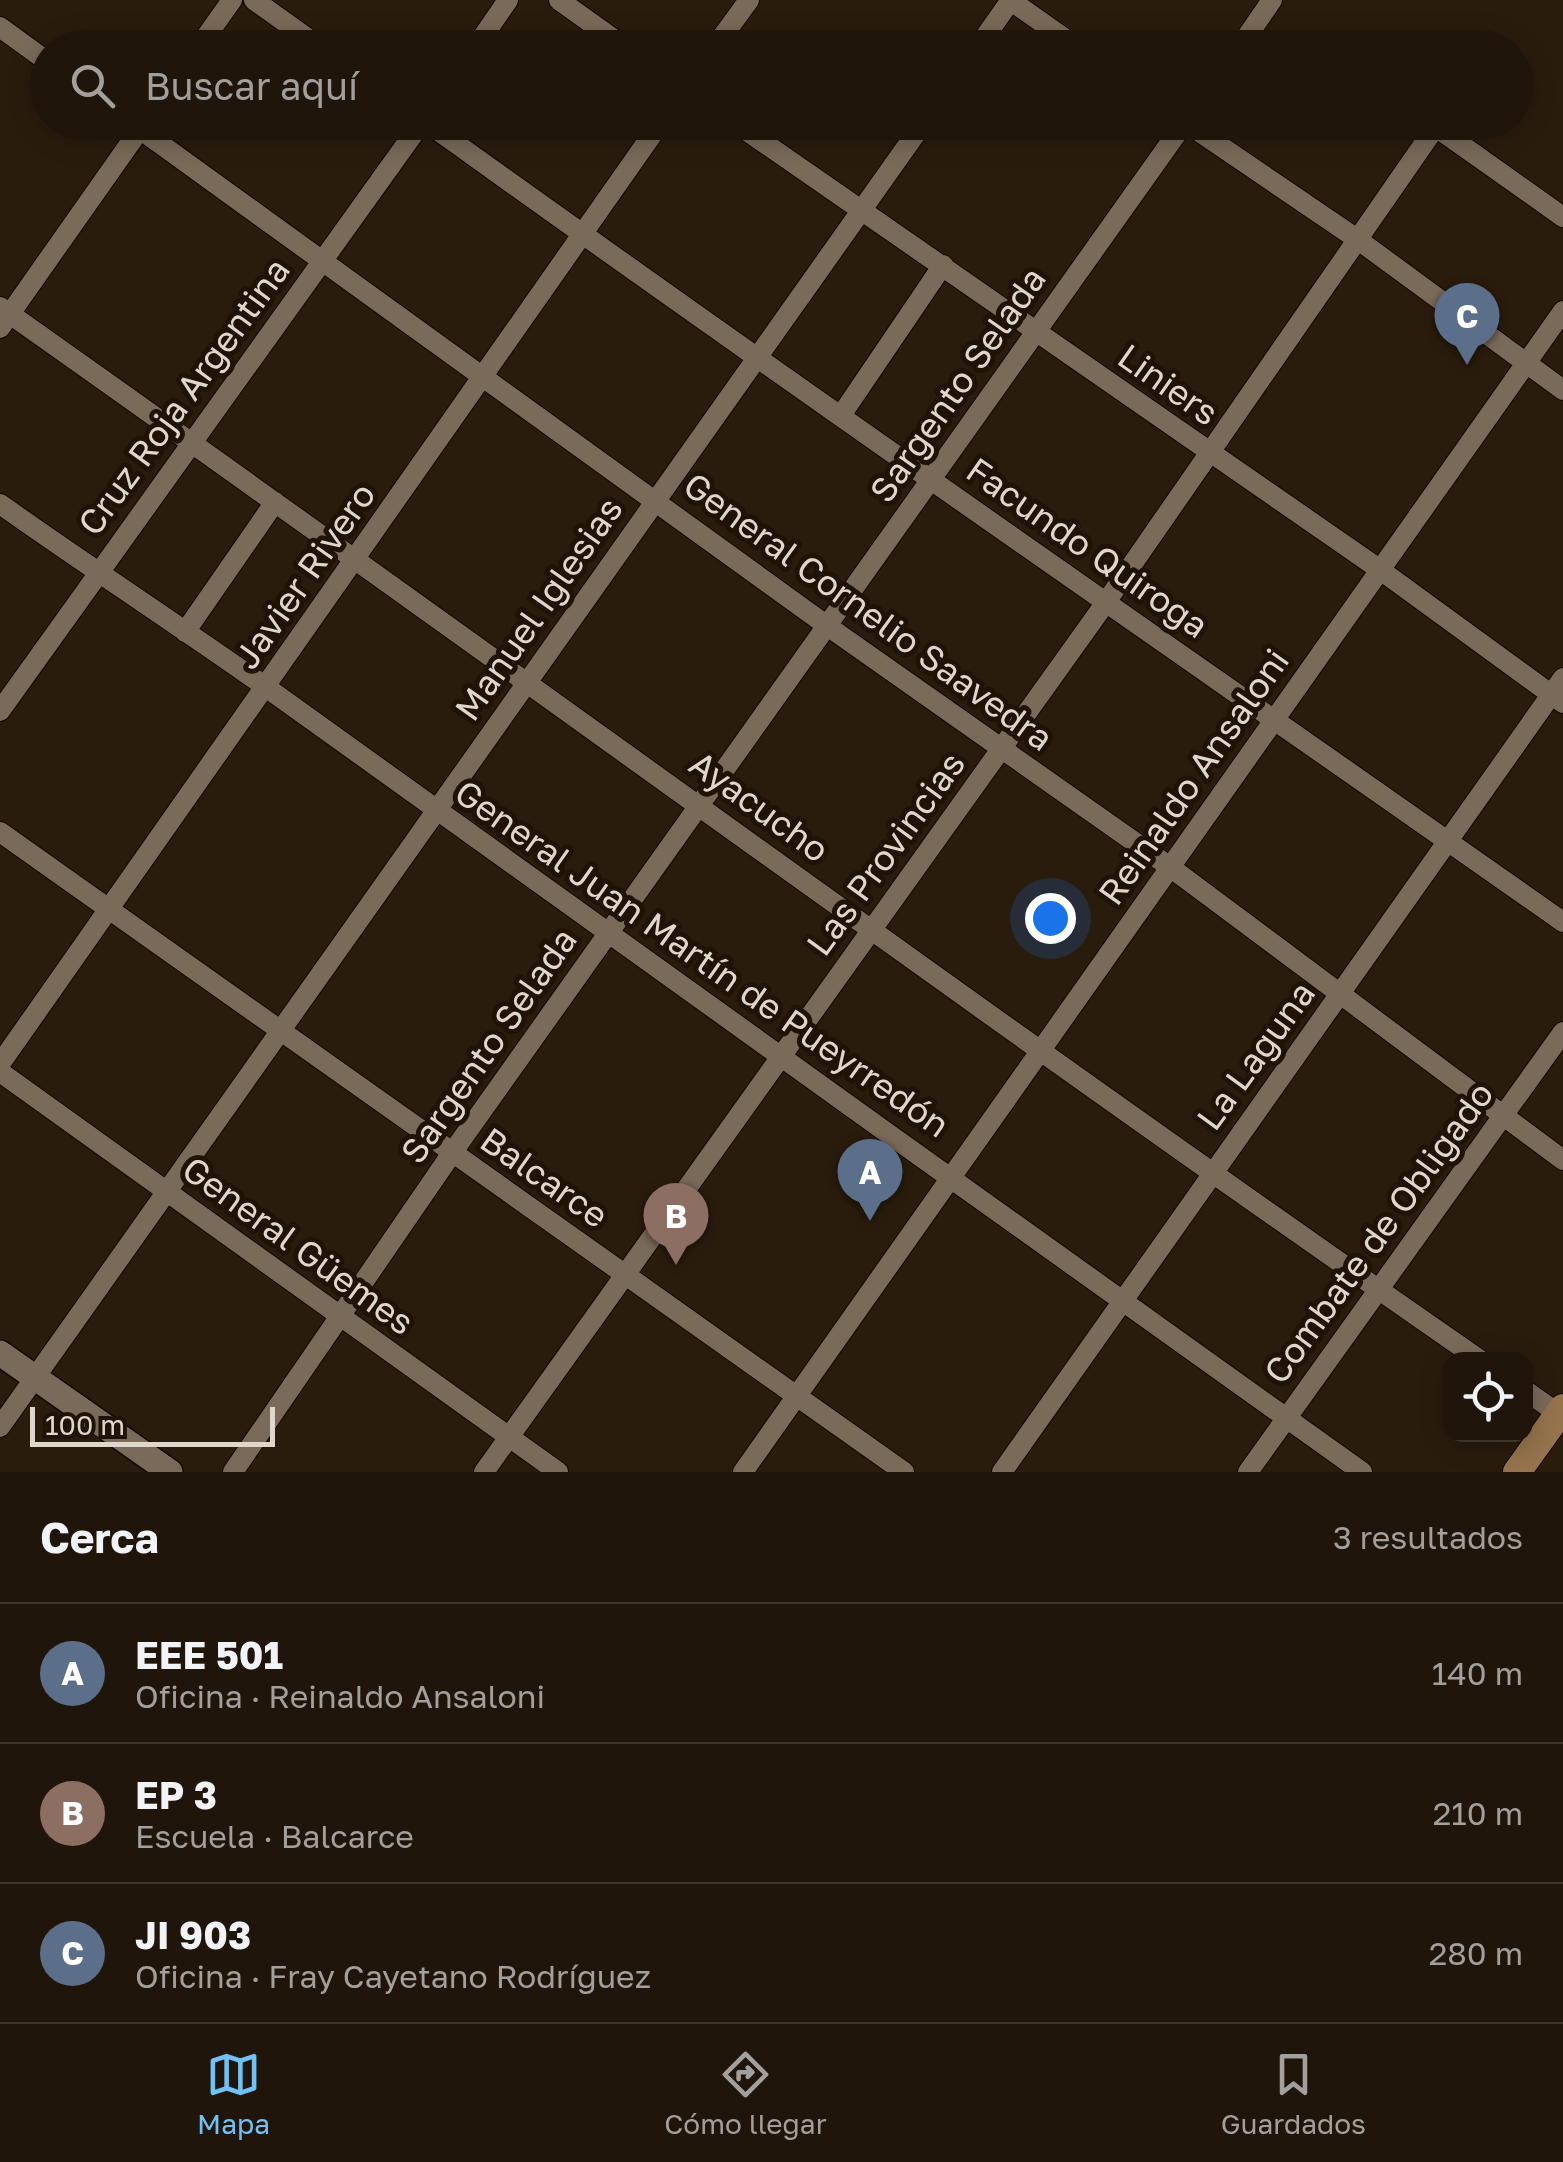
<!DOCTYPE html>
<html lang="es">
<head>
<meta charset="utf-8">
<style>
	:root { --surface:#20150a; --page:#2d2218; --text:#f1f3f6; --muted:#a29f9c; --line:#3d342b; --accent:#71c1f5 }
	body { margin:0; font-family:"Golos Text",sans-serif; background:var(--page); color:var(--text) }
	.controls { position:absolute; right:30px; bottom:30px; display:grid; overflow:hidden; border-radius:20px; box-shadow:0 5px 25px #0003 }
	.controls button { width:90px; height:90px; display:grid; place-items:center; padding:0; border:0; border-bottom:2px solid var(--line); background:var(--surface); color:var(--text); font:50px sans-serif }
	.scale { position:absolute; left:30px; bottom:25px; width:245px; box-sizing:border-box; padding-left:10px; border:5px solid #dfd6cc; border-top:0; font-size:28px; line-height:35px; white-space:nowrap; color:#dfd6cc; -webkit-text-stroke:8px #201305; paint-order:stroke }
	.you { position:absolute; left:1050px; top:918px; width:35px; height:35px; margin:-25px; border:8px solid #fff; border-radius:50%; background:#1a73e8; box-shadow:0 0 0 15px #1a73e833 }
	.badge { display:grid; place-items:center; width:65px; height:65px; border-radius:50%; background:var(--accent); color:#fff; font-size:32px; font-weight:700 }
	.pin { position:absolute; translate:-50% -82px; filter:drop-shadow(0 2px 5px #0008) }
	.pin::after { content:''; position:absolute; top:52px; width:35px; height:30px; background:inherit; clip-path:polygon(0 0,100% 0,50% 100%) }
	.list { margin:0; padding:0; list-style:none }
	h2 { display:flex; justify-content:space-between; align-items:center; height:130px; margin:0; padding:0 40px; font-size:42px }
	h2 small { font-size:32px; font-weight:400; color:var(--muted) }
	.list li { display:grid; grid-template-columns:65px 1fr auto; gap:30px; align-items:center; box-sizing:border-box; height:140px; padding:0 40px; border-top:2px solid var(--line) }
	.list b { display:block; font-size:38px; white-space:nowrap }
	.list p { margin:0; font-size:32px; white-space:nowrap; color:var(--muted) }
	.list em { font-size:32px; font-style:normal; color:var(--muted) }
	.icon { flex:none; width:55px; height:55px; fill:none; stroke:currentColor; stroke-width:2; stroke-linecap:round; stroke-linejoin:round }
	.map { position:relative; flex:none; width:1563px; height:1472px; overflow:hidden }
	.search { position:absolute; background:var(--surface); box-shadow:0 5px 25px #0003; left:30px; right:30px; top:30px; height:110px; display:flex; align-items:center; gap:25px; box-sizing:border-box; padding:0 35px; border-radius:55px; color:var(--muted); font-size:38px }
	.sheet { height:550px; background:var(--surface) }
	nav { display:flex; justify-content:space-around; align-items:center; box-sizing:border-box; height:140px; border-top:2px solid var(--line); background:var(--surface); font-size:28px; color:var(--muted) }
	nav a { display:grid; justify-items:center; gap:5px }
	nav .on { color:var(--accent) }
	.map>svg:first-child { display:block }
</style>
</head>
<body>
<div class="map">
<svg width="1563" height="1472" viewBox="0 0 1563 1472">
	<rect width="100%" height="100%" fill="#2a1c0d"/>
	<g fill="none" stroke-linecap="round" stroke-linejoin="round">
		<defs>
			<path id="minor" d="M254,0L321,48
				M559,0L626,48
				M1010,0L1078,48
				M0,27L48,62
				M198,48L232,0
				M475,48L508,0
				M714,48L749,0
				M977,48L1011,0
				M1239,48L1272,0
				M130,122L826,625L1170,867L1563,1160
				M426,122C803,393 1184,656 1563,922
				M734,122L1379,569L1563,703
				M1185,122L1357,239L1563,390
				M1436,127L1563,217
				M0,307C495,656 982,1015 1480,1360
				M0,328L145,122
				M842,414L943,265
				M0,504C89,567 181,627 270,690C634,950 997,1213 1362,1472
				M185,632L275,502
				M0,711L422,122
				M0,832L904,1472
				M0,1064L661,122
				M0,1072L558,1472
				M1526,1391L1563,1417
				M0,1427L924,122
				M233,1472L452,1153L1185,122
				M484,1472L1104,605L1439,122
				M743,1472L1563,311
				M1002,1472L1563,678
				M1248,1472L1563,1032"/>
			<path id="tertiary" d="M0,1353L170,1472"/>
			<path id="secondary" d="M1517,1472L1563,1408"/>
		</defs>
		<use href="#minor" stroke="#120600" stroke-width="22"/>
		<use href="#tertiary" stroke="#120600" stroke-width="28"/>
		<use href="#secondary" stroke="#120600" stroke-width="30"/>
		<use href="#minor" stroke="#7a6a59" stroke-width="20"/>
		<use href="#tertiary" stroke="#7a6a59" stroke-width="25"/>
		<use href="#secondary" stroke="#94734d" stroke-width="28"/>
	</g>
	<g text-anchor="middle" stroke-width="10" stroke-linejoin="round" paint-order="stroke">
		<g font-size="35" fill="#dfd6cc" stroke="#201305">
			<text transform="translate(958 385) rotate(-55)" y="12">Sargento Selada</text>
			<text transform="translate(1168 385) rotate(35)" y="12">Liniers</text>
			<text transform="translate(184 397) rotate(-54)" y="12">Cruz Roja Argentina</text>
			<text transform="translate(1087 548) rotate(35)" y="12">Facundo Quiroga</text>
			<text transform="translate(305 576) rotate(-55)" y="12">Javier Rivero</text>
			<text transform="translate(539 609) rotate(-55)" y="12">Manuel Iglesias</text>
			<text transform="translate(868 612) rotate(36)" y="12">General Cornelio Saavedra</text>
			<text transform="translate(1194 777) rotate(-55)" y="12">Reinaldo Ansaloni</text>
			<text transform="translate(759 807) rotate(36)" y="12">Ayacucho</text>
			<text transform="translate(886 854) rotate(-54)" y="12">Las Provincias</text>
			<text transform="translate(702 959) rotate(35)" y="12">General Juan Martín de Pueyrredón</text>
			<text transform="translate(489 1046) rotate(-55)" y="12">Sargento Selada</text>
			<text transform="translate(1256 1056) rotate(-54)" y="12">La Laguna</text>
			<text transform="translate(544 1178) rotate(35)" y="12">Balcarce</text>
			<text transform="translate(1379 1233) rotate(-54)" y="12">Combate de Obligado</text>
			<text transform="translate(298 1246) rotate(36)" y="12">General Güemes</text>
		</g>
	</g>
</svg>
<div class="controls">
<button><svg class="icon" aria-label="locate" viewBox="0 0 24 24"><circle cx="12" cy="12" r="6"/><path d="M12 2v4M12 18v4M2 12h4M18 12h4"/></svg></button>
</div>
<div class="scale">100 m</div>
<div class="you"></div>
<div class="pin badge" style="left:870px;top:1221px;background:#5c6f8a">A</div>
<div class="pin badge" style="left:676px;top:1265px;background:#8d6e63">B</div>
<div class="pin badge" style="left:1467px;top:365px;background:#5c6f8a">C</div>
<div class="search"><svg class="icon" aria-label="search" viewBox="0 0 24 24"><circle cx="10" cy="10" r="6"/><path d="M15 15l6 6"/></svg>Buscar aquí</div>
</div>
<section class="sheet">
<h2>Cerca<small>3 resultados</small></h2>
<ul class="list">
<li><span class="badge" style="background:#5c6f8a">A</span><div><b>EEE 501</b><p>Oficina · Reinaldo Ansaloni</p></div><em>140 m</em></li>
<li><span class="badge" style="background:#8d6e63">B</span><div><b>EP 3</b><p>Escuela · Balcarce</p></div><em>210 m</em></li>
<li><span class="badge" style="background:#5c6f8a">C</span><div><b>JI 903</b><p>Oficina · Fray Cayetano Rodríguez</p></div><em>280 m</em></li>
</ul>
</section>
<nav>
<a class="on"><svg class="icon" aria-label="map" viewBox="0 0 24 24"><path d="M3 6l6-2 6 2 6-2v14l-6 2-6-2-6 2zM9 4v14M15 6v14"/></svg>Mapa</a>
<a><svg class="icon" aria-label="directions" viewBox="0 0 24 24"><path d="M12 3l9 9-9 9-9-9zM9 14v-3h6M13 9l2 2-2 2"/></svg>Cómo llegar</a>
<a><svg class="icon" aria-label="saved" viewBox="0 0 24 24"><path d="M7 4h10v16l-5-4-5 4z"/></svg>Guardados</a>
</nav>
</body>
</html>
